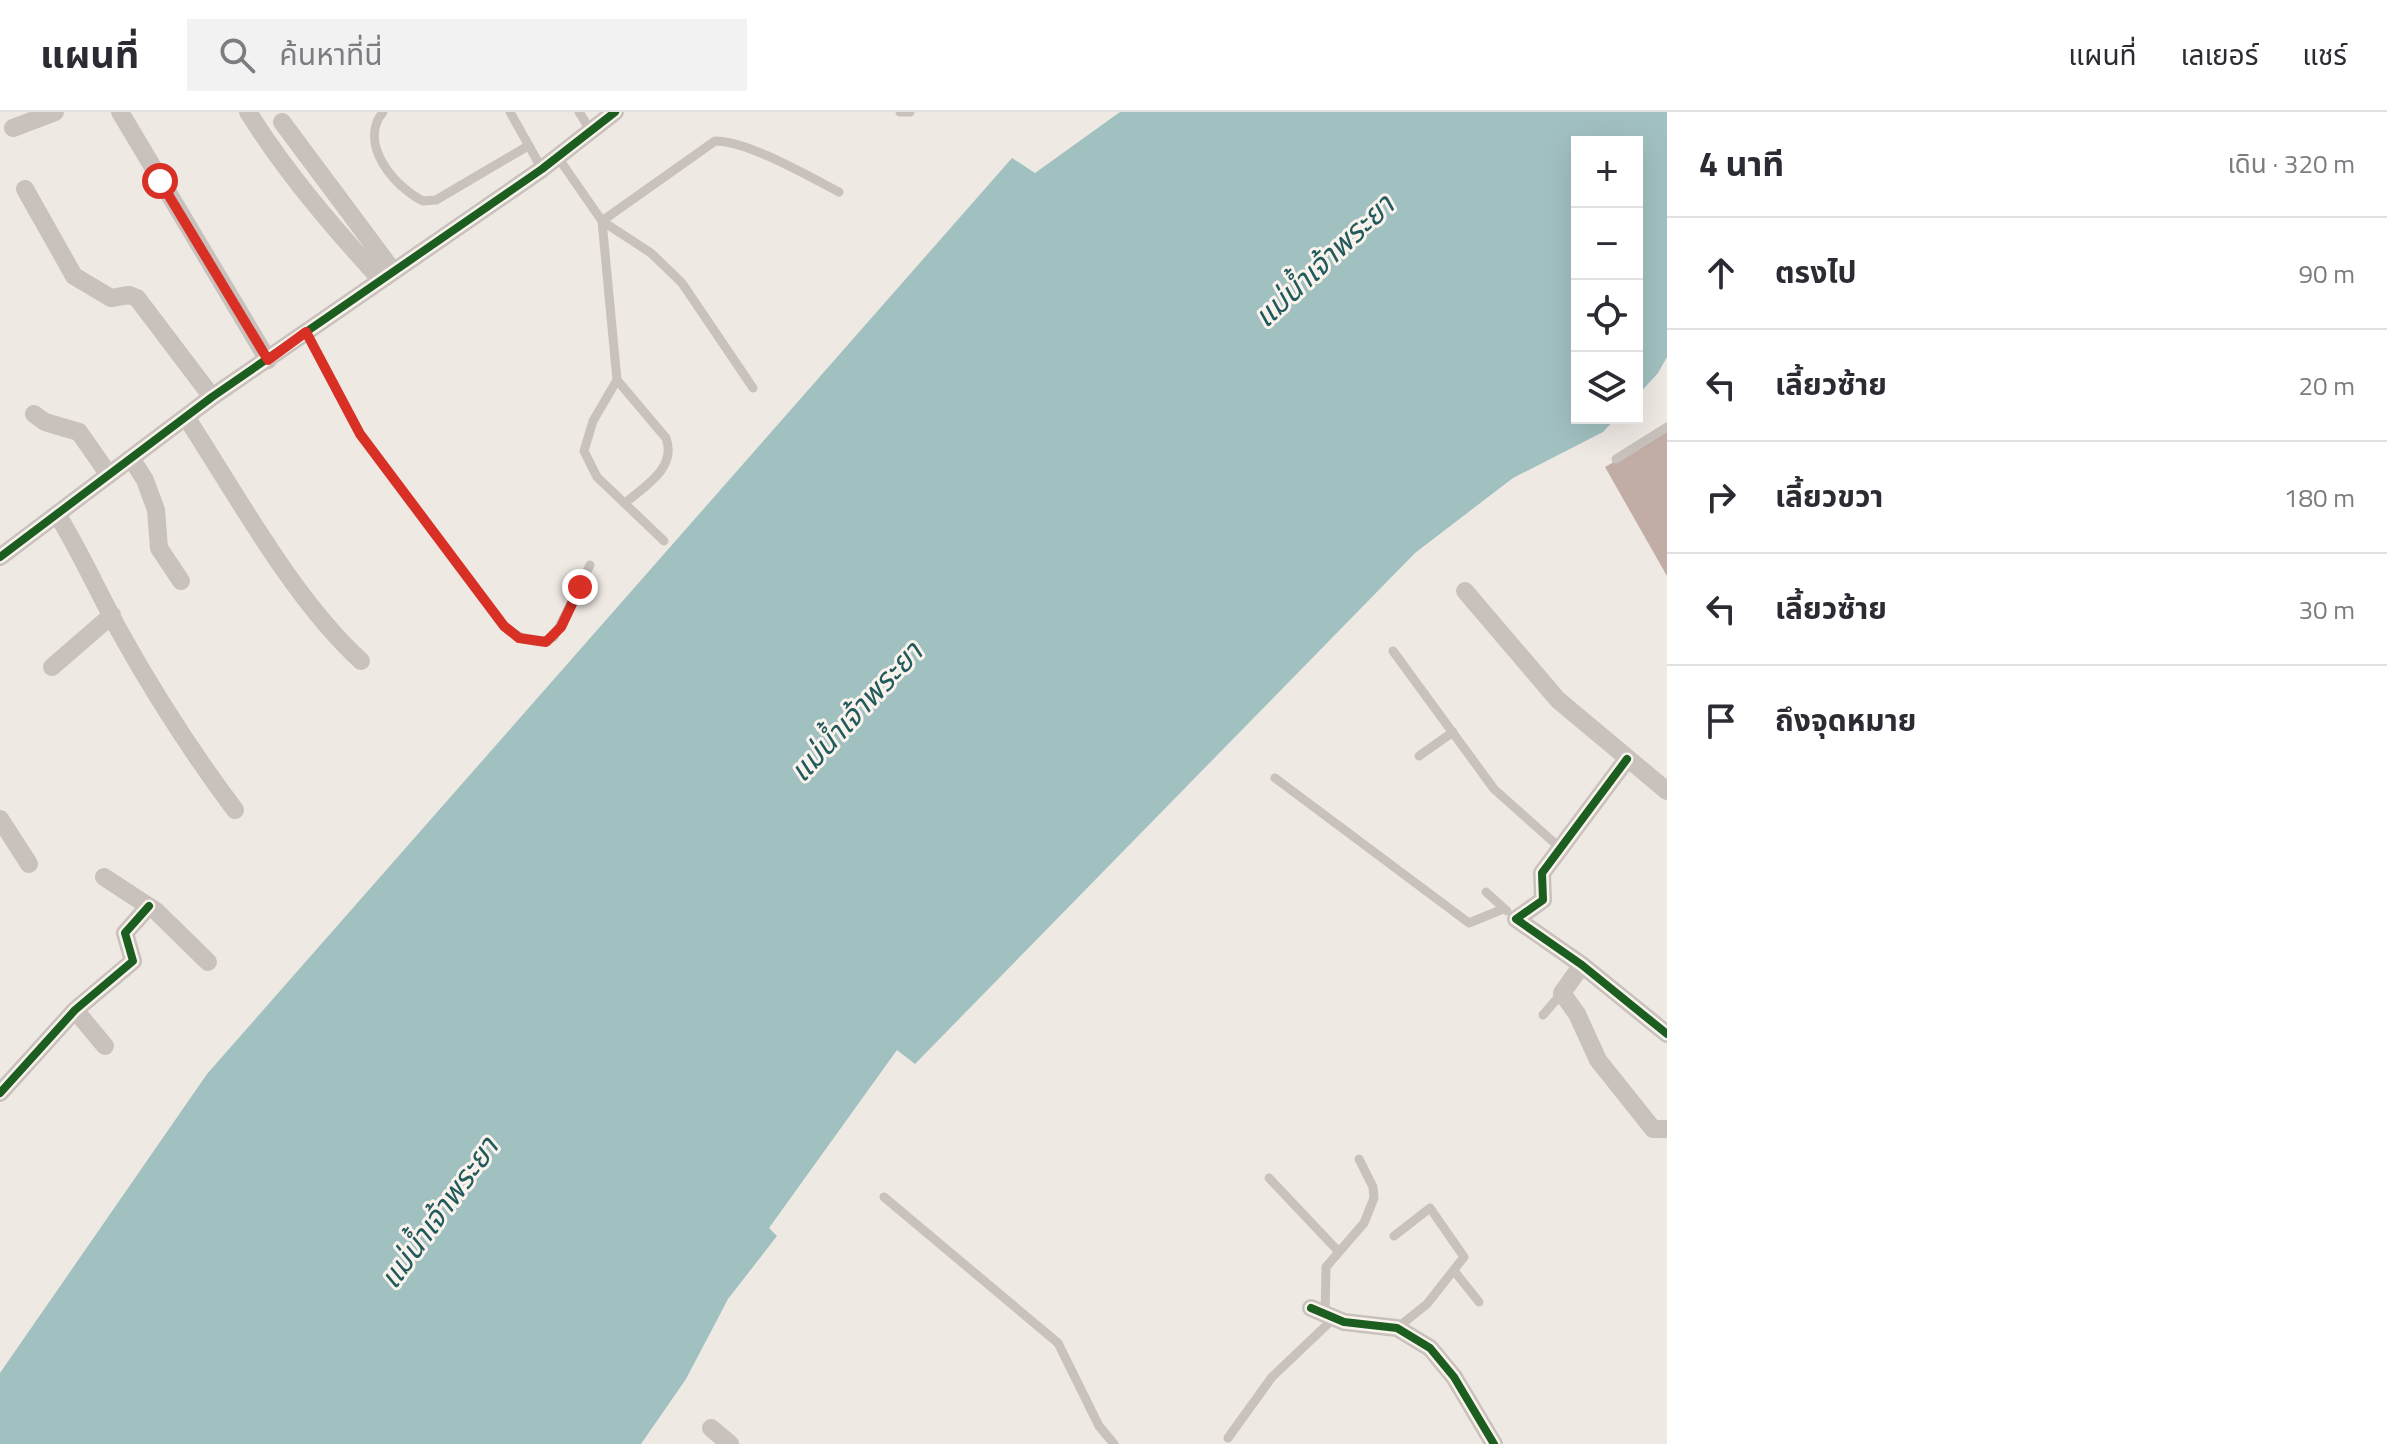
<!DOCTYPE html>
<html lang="th">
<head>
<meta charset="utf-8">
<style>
	:root { --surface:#fff; --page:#f2f2f3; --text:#2b2b33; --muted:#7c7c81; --line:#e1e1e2 }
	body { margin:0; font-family:"Titillium Web","Noto Sans Thai",sans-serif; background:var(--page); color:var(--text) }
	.controls { position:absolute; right:24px; top:24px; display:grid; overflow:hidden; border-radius:0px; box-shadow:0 8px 32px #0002 }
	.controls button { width:72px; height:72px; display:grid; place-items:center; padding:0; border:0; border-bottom:2px solid var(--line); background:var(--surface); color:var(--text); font:40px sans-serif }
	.stop { position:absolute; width:24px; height:24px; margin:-18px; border:6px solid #d93025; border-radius:50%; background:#fff }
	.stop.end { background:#d93025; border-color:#fff; box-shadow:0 2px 8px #0008 }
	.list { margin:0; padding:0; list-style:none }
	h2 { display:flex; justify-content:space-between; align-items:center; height:104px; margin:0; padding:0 32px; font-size:34px }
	h2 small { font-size:26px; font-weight:400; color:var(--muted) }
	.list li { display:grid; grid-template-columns:52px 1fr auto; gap:24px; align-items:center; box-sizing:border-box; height:112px; padding:0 32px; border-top:2px solid var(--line) }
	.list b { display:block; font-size:30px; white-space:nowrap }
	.list em { font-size:26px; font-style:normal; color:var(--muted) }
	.icon { flex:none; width:44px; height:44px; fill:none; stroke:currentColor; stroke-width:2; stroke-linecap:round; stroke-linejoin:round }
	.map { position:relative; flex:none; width:1667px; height:1332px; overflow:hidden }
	header { display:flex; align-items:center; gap:48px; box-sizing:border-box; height:112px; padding:0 40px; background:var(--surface); border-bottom:2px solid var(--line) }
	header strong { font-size:38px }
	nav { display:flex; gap:44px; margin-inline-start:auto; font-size:28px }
	.search { width:560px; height:72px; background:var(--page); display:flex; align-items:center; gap:20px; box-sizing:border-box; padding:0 28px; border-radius:0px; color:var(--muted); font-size:30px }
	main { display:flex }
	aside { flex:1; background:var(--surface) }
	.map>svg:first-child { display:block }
</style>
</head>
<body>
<header>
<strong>แผนที่</strong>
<div class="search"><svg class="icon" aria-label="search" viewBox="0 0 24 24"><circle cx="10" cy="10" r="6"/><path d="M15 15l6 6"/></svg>ค้นหาที่นี่</div>
<nav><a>แผนที่</a><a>เลเยอร์</a><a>แชร์</a></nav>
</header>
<main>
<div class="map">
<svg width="1667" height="1332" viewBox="0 0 1667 1332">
	<rect width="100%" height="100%" fill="#efe9e4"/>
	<path fill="#a1c1c0" d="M1120,0H1667V245L1658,261L1637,284V30H1577V306H1616L1603,320L1513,366L1415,441L915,952L897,938L769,1116L777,1124L728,1187L686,1267L641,1332H0V1261L207,962L1012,46L1035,61Z"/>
	<path fill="#c2aca6" d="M1667,320V464L1605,355Z"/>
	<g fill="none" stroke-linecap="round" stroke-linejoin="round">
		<path stroke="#c8c1bc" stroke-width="9" d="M383,0C358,31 393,74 423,89L436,88L528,34
			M510,0L542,57
			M579,0L591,19
			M900,0H910
			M557,44L602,109L651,141L682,171L753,276
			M306,220L360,322L504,514C519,526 536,535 554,525L590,453
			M617,268L593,309L584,339L597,365L664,429
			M1616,347L1667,315
			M625,391C645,374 677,356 666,326L617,268L602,109L715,29C748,29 808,64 839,80
			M1393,539L1494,677L1559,735
			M1419,644L1453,620
			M1275,666L1469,811L1503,797
			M1486,780L1507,799
			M1543,903L1562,881
			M1269,1066L1339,1140
			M884,1085L1058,1231L1099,1314L1114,1332
			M1394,1124L1430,1096L1464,1145L1427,1192L1397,1216
			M1455,1160L1479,1190
			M1325,1203L1326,1155L1364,1111L1374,1086L1373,1075L1359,1047
			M1228,1326L1272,1265L1334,1206"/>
		<path stroke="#c8c1bc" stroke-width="18" d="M120,0L268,248
			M248,0C287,62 332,114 381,168
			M282,10L393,159
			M13,16L55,0
			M25,77L74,164L111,186L129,183L137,186L212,285
			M34,302L45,310L79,320L109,363
			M186,305C237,383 293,487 361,549
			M131,346L145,368L156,398L159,436L181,469
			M57,402C81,441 99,482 121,522C155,583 193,642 235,698
			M0,445L212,285L542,57L615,0
			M1465,479L1558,588L1667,679
			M52,555L112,503
			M1627,647L1542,761L1543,788L1516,807L1582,853L1667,922
			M0,707L29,752
			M104,765L156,799L208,850
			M1582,853L1562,881L1577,902L1598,948L1653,1017H1666
			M75,898L105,934
			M0,981L75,898L133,849L125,821L149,794
			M1311,1196L1344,1210L1397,1216L1430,1236L1454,1265L1494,1332
			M711,1316L730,1332"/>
		<defs>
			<path id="cycleway" d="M0,445L212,285L542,57L615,0
				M1627,647L1542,761L1543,788L1516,807L1582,853L1667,922
				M0,981L75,898L133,849L125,821L149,794
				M1311,1196L1344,1210L1397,1216L1430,1236L1454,1265L1494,1332"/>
		</defs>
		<use href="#cycleway" stroke="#faf3ed" stroke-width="13"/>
		<use href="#cycleway" stroke="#1b5e20" stroke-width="8"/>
	</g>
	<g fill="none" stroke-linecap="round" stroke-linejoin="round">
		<path stroke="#d93025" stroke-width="10" d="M160,69L268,248L306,220L360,322L504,514L519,526L546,530L561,515L580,475"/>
	</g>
	<g text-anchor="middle" stroke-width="6" stroke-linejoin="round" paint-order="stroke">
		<g font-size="30" font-style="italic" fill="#205a5b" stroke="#faf3ed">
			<text transform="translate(1324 149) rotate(-43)" y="10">แม่น้ำเจ้าพระยา</text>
			<text transform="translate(856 600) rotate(-47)" y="10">แม่น้ำเจ้าพระยา</text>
			<text transform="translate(439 1101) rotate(-54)" y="10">แม่น้ำเจ้าพระยา</text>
		</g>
	</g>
</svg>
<div class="controls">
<button>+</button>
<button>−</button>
<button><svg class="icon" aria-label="locate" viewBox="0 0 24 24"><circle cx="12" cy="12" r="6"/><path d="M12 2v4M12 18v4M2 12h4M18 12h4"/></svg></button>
<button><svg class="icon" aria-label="layers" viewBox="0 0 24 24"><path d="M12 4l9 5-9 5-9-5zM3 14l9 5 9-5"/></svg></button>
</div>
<div class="stop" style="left:160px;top:69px"></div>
<div class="stop end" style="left:580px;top:475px"></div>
</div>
<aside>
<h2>4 นาที<small>เดิน · 320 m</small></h2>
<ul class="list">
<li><svg class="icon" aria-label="ahead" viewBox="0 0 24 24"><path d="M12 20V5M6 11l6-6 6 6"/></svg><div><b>ตรงไป</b></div><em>90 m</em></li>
<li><svg class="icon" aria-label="left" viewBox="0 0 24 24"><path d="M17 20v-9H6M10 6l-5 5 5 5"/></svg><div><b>เลี้ยวซ้าย</b></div><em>20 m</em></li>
<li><svg class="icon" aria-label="right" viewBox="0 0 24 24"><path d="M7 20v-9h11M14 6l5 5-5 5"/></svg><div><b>เลี้ยวขวา</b></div><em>180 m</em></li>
<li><svg class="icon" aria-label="left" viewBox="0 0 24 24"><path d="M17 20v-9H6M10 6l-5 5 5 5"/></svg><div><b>เลี้ยวซ้าย</b></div><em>30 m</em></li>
<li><svg class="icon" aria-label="arrive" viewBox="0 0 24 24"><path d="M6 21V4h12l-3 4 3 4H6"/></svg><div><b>ถึงจุดหมาย</b></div></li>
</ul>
</aside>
</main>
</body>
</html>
